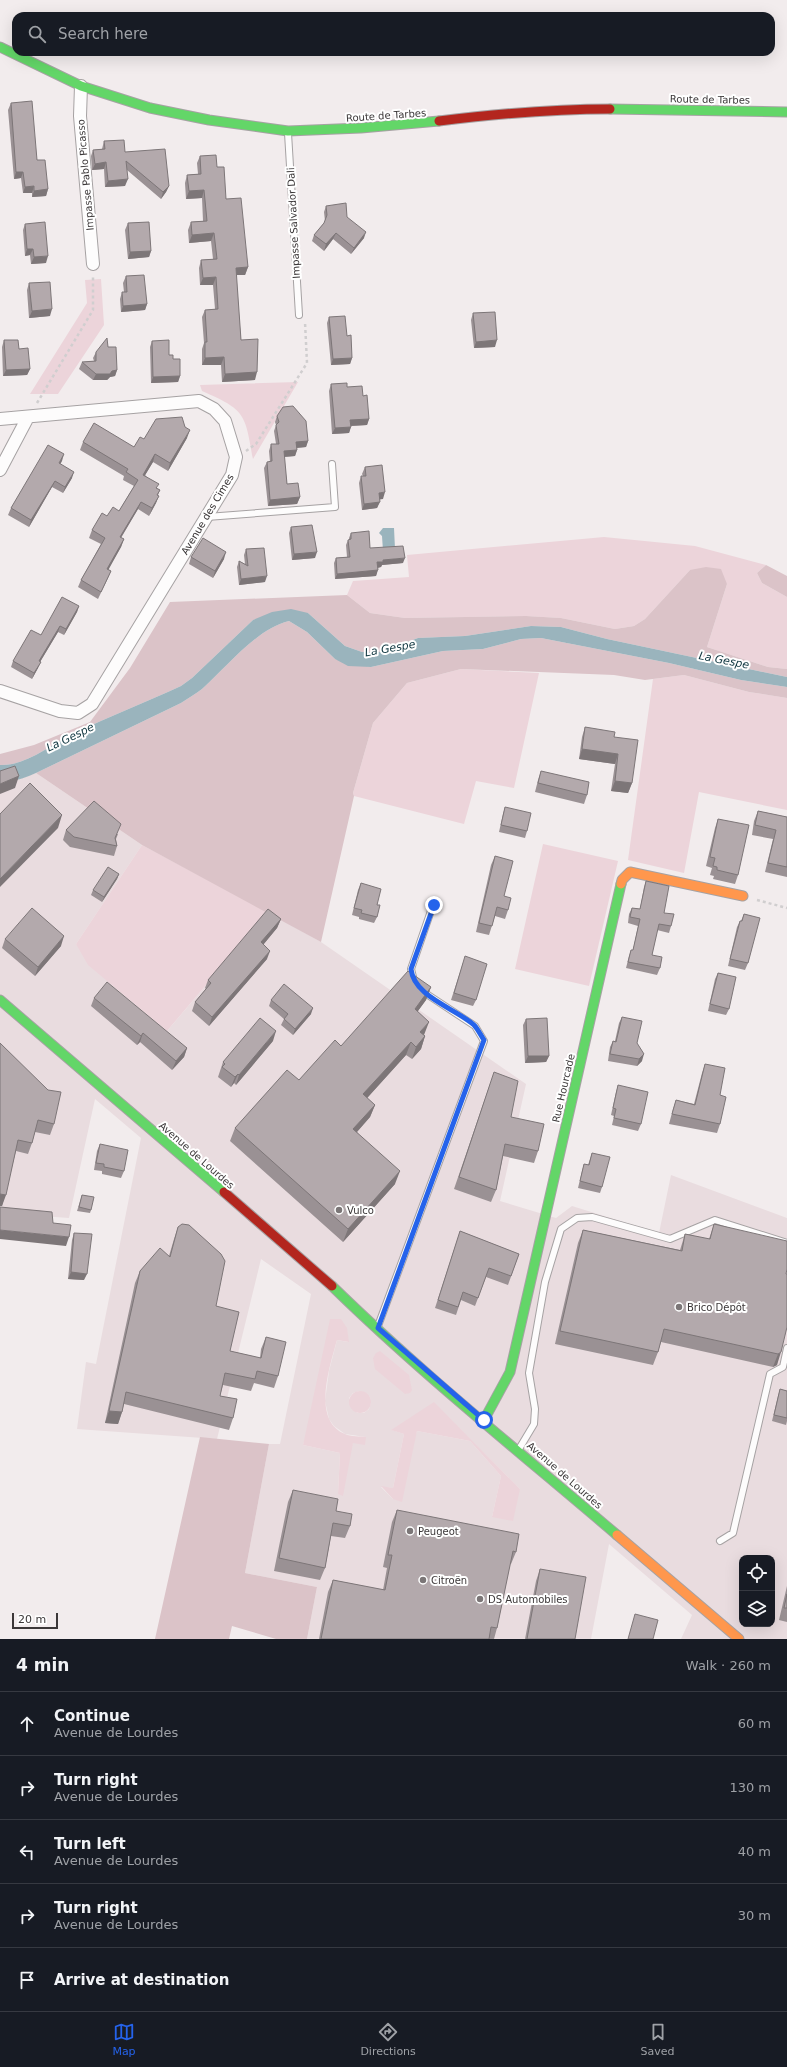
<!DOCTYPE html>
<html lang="en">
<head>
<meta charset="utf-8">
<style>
	:root { --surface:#171b24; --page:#242831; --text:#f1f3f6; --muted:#9ea1a6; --line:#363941; --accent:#2563eb }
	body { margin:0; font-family:"DejaVu Sans",sans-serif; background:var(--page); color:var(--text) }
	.controls { position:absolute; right:12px; bottom:12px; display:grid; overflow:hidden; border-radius:8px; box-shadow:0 4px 16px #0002 }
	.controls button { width:36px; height:36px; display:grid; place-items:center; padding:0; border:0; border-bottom:1px solid var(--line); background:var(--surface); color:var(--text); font:20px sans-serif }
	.scale { position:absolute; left:12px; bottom:10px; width:46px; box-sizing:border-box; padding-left:4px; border:2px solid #3b3738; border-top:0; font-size:11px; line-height:14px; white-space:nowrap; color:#3b3738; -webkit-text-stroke:3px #fff; paint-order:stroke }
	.stop { position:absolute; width:12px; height:12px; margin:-9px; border:3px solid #2563eb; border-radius:50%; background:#fff }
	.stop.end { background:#2563eb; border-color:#fff; box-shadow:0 1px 4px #0008 }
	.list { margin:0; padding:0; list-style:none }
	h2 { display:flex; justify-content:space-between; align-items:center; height:52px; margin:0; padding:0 16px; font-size:17px }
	h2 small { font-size:13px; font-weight:400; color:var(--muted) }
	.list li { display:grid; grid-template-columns:26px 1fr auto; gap:12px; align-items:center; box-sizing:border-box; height:64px; padding:0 16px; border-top:1px solid var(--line) }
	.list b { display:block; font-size:15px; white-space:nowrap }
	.list p { margin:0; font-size:13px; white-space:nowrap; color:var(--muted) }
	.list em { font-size:13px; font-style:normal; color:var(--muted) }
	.icon { flex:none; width:22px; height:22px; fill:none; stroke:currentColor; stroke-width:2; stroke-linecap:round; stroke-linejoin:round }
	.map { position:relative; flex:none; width:787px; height:1639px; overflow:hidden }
	.search { position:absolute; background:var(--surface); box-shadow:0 4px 16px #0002; left:12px; right:12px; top:12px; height:44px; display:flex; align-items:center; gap:10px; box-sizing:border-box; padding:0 14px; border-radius:12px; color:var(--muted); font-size:15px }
	.sheet { height:372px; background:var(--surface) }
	nav { display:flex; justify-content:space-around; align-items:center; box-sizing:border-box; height:56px; border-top:1px solid var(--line); background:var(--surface); font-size:11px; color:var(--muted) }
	nav a { display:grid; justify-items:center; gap:2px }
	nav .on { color:var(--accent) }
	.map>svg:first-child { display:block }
</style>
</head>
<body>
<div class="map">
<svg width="787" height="1639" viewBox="0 0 787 1639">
	<rect width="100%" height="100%" fill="#f2eced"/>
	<path fill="#e9dcdf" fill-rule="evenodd" d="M36,773L142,845L76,944L168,1030L268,912L321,942L526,1084L500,1201L556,1218L572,1206L659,1233L671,1175L787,1218V1639H681L692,1615L609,1544L591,1639H307L317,1587L245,1573L269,1444H280L311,1294L261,1259L217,1439L77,1429L86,1362L96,1364L141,1138L95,1099L69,1218L0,1213V780L7,781L20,779ZM340,1319L348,1342L337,1340L329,1371L325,1401L329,1419L334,1426L345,1434L366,1437L353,1442L338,1493L340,1453L303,1445ZM359,1391L370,1397L371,1403L369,1409L364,1413H357L349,1398L353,1393ZM434,1403L520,1489L492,1517L501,1476L470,1441L417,1431L393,1499L381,1487L393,1488L404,1434L392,1430ZM742,1558H772V1624H742Z"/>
	<path fill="#ecd4da" d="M101,279L104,325L58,394H30L87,303L85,280Z
		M298,382L253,459C245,414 246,410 202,391L200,385Z
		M604,537L695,546L766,565L757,573L762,583L787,597V669L768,667L707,647L727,584L690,570L645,619L634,626L615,629L561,618L526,616L405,618L370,613L347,595L353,581L409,577L407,555Z
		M461,669L539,673L514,788L476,781L464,824L354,796L353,793L373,723L407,683Z
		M684,675L749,692L787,698V810L699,792L684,873L628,860L653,679Z
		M543,844L618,861L589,986L515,969Z
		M142,845L268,912L167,1031L88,965L76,944Z
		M330,1319H341L347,1328L349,1342L337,1340C330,1366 311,1420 345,1434C351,1437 360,1436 366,1437L365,1445L353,1443L343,1496L338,1494L340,1453L303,1445Z
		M380,1351L409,1375L412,1390L410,1393L405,1394L375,1369L373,1358L376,1353Z
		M349 1402a11 11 0 1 1 22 0a11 11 0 1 1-22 0Z
		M434,1402L520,1489L513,1521L492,1517L501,1476L470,1441L417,1431L402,1502L393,1499L381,1486L393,1488L404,1434L391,1430Z"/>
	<path fill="#dbc3c8" d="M766,565L787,576V597L762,583L757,573Z
		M706,567L721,569L727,584L707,647L768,667L787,669V677L607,639L561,627L531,626L465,636L418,638L381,652H362L345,646L308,613L253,620L192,678L181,686C146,702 110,716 75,733C51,744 27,766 0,765V754L34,745L90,722L130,668L170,602L347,595L370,613L405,618L526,616L561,618L615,629L634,626L645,619L690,570Z
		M289,621L307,632L335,659L371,667L443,651L483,649L521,639L541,638L669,663L741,680L787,687V698L749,692L684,675L645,680L614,675L461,669L407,683L373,723L353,793L354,796L321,942L142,845L36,773L181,703C188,698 196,694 202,689C227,667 256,629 289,621Z
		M200,1437L269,1444L245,1573L317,1587L307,1639H276L232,1626L229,1639H155Z"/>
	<path fill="#9ab4bd" d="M383,528H394L395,549L383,551L382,536L379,533Z
		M291,609L308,613L345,646L362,652H381L418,638L465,636L531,626L561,627L607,639L787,677V687L741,680L669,663L541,638L521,639L483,649L443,651L371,667L348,666L335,659L307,632L289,621C256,629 227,667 202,689C196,694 188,698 181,703L36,773C24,778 13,783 0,780V765C27,766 51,744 75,733C110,716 146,702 181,686L192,678L253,620L272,612Z"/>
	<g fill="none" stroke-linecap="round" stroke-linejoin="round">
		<defs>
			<path id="lane" d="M288,133L299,315
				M207,517L335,507L332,464
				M414,981L411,969L433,905
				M378,1326L484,1041L475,1026L422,991
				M519,1449L534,1424L535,1409L529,1373L545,1282L561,1229L577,1218L592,1217L670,1239L715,1220L787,1243
				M720,1541L733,1533L770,1374L783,1367L787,1348"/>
			<path id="street" d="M81,86L80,116L93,264
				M0,419L199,401L214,409L225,421L236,457L232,475L92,704L78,713L60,711L0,691
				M0,470L28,417"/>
			<path id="fast" d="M0,47L81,86L150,108L209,120L288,131L361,128L439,121
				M610,109L787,112
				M0,1000L224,1192
				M332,1286C422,1374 521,1453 617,1535
				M484,1420L510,1372L621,884"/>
			<path id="slow" d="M621,884L622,880L630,872L743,896
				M617,1535L739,1639"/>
			<path id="jam" d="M439,121C496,114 552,109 610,109
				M224,1192L332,1286"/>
		</defs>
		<use href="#lane" stroke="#a6a2a3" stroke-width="8"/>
		<use href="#street" stroke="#a6a2a3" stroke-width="14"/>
		<use href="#fast" stroke="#a6a2a3" stroke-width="11"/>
		<use href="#slow" stroke="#a6a2a3" stroke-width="11"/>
		<use href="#jam" stroke="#a6a2a3" stroke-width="11"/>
		<path stroke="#d0cecf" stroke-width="2.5" stroke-dasharray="3 3" stroke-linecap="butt" d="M37,403L93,310V276
			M246,451L256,444L307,363L305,322
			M757,900L787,908"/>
		<use href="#lane" stroke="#fdfcfc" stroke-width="6"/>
		<use href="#street" stroke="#fdfcfc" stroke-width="12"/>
		<use href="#fast" stroke="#63d668" stroke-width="9"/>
		<use href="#slow" stroke="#ff974d" stroke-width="9"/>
		<use href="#jam" stroke="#b3261e" stroke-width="9"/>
	</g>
	<path fill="#9a9194" d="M11,103L37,160L48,189L46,196L32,197V193H23L21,178L14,179L8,110Z
		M104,141L125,152L169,186L166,192L161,199L127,170L125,186L105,187L104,169L92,170L91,156L93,150L102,149Z
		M200,156L217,167L226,199L248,267L245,275H236L241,340L255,380L222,382L221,365H202V349L204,343L202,317L205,310L215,309L213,285H200L199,268L201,260L213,259L211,241L189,243L188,230L191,222L203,221L202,198L186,199L185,183L187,175L198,174L197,163Z
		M326,206L364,238L351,254L333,239L324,251L312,241L314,235L324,223L325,221L324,212Z
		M128,223L151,251L149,257L128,259L125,230Z
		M25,224L46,263L31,264L30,255L25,256L23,230Z
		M126,276L147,304L145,310L121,312L120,299L122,292H124L123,283Z
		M29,283L50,316L29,318L27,290Z
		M473,313L495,347L474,348L471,320Z
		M329,317L347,336L352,358L350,364L331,365L327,323Z
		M4,340L30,369L27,375L3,376L2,347Z
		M152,341L169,355L173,359L180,376L178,382L151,383L150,347Z
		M108,347L117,370L115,376L110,377L107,380H93L79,369L82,362L94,361L93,358L96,352Z
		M331,384L347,387L363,396L369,419L367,425L351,426L349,433L332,434L329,391Z
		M277,416L308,441L306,447L297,448V450L295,456L284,457L287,484L300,497L297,504L268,506L264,468L267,462H270L269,451L271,444H276L274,431L276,425L275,422Z
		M187,438L168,471L153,462L145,475L157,488L160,490L158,495L156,503L149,516L138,509L121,538L124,539L121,547L108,569L111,571L108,578L98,599L78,587L81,580L101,544L89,538L92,530L107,516L119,511L134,486L123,480L124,476L80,450L83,442L134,447L144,439Z
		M62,461L60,464L72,478L63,493L52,487L29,527L8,515L11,508Z
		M365,467L383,499H380L377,508L362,510L359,483L361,476H363L362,474Z
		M291,527L315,558L292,560L289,533Z
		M351,533L370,548L403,563L382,565L381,567L378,568L376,576L335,579L334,563L336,558L347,557L346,545L348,540H349V538Z
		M246,549L265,582L239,585L237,567L239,561L245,564L244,555Z
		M191,557L224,559L213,578L189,564Z
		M79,606L77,612L64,635L58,632L40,662L38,668L32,679L11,667L13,661L41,635Z
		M585,727L614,737L632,783L628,793L611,791L615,764L579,759L582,737Z
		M541,771L587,795L584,804L535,792L538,780Z
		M505,807L527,831L525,838L499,832L503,814Z
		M758,811L787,817V877L765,872L773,839L752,835L754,821Z
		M718,819L738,875L735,884L713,879L714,876L710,875L712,868L706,866L715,828Z
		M66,830L118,834L116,839L117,846L114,856L70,847L63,840Z
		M495,856L504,896L508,910L505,919L495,916L489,935L476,932L491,865Z
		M119,874L117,879L102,902L91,895L93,890Z
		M646,881L664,913L671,926L669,933L657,930L652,955L660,968L657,975L626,968L629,956L631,950H633L638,926L628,923L629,914L632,908L640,909L644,887Z
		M361,883L377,905V917L374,923L359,919V917L352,915L358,890Z
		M744,914L748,963L745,970L728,966L737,927L740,921H741Z
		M281,919L277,928L263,945L267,959L209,1026L192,1011L195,1002L206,989L205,988L208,980Z
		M5,939L61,946L35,976L2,948Z
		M463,963L476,1000L473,1006L451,1000Z
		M718,973L729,1009L726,1015L708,1011L715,979Z
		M431,987L426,1000L417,1012L424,1035L425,1036L421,1049L412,1059L406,1055L367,1098L375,1105L370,1117L357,1132L395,1184L343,1242L230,1141L235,1128L299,1080L341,1046Z
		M94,998L187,1048L184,1057L172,1070L140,1042L137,1045L91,1006Z
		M271,1000L311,1014L293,1035L281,1025L284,1019L269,1006Z
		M622,1017L642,1061L637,1066L608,1061L610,1047L613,1041H615L619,1023Z
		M526,1019L549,1056L546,1062L525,1063L523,1025Z
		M273,1041L236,1085L234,1083L231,1087L218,1077L223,1062Z
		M0,1043L54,1124L50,1135L35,1132L32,1143L28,1154L16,1151L2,1206H0Z
		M705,1064L720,1095V1124L717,1133L669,1124L673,1109L676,1100L694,1104L702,1073Z
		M490,1084L511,1117L538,1151L534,1163L503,1156L496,1190L491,1202L454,1189Z
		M618,1085L641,1124L638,1131L612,1125L614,1116L611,1115L616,1092Z
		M100,1144L124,1171L121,1178L102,1174V1171L94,1170L97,1151Z
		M592,1153L602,1187L600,1193L578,1188L582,1171L584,1164L588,1165Z
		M82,1195L91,1210L90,1213L77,1211Z
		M714,1224L786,1274L777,1365L773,1367L661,1342L658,1352L653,1365L555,1344L578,1243L583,1230L680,1250L685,1234L709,1239Z
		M178,1227L216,1306L230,1351L260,1358L261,1349L266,1337L278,1376L274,1388L254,1383L251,1391L223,1385L220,1396L233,1418L229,1430L124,1404L122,1412L118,1424L105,1423L135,1283L140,1271L169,1256L174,1239Z
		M460,1231L519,1254L508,1285L486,1277L475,1306L461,1300L456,1315L435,1308Z
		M74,1233L84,1280L68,1279L72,1240Z
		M780,1389L787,1391V1421L786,1425L772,1421L778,1396Z
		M293,1490L336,1511L350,1526L345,1538L331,1536L325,1568L320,1580L274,1571L288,1502Z
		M397,1510L516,1552L511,1564H510L497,1628L494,1639H319L328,1592L333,1580L383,1590L387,1568L383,1567L392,1522Z
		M540,1569L575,1639H525L536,1581Z
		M787,1586V1622L779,1620Z"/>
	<path fill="#7d7678" d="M106,162L104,169L92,170L95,164Z
		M16,172H23L21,178L14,179Z
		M128,179L125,186L105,187L108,181Z
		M34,186L32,193H23L25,187Z
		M169,186L166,192L161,199L163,192Z
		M48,189L46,196L32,197L34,191Z
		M204,190L202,198L186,199L189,191Z
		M366,232L364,238L351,254L354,248Z
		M214,233L211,241L189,243L192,235Z
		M336,233L333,239L324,251L326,244Z
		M27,249H33L30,255L25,256Z
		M151,251L149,257L128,259L130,252Z
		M48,256L46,263L31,264L34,257Z
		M248,267L245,275H233L236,268Z
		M216,277L213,285H200L203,278Z
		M147,304L145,310L121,312L123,306Z
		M52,309L50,316L29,318L32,311Z
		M497,340L495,347L474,348L476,342Z
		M224,357L221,365H202L205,358Z
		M352,358L350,364L331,365L333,359Z
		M30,369L27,375L3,376L6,370Z
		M117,370L115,376L110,377L107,380H93L96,374Z
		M257,372L255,380L222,382L225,374Z
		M180,376L178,382L151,383L153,377Z
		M369,419L367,425L348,426L350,420Z
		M351,427L349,433L332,434L335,428Z
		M190,430L187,438L168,471L170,463Z
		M308,441L306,447L294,448L296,442Z
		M297,450L295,456L282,457L284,451Z
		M64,454L62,461L57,470L59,463Z
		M155,454L153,462L141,482L143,475Z
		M74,472L72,478L63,493L65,487Z
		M55,481L52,487L29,527L31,520Z
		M385,492L383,499L376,500L379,493Z
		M159,496L156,503L149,516L152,508Z
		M300,497L297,504L268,506L270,500Z
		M141,502L138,509L117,544L120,537Z
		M380,502L377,508L362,510L364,504Z
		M124,539L121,547L105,576L107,569Z
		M226,552L224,559L213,578L215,571Z
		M317,552L315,558L292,560L294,554Z
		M405,558L403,563L382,565L381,567L375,568L377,562L383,560Z
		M378,570L376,576L335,579L337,574Z
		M267,576L265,582L239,585L241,579Z
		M79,606L77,612L64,635L66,629Z
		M60,626L58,632L37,667L39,661Z
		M41,662L38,668L32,679L34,673Z
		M582,749L618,754L615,764L579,759Z
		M19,776L15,788L0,794V784Z
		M615,781L632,783L628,793L611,791Z
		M62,815L58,828L0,887V879Z
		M119,874L117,879L102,902L104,897Z
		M281,919L277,928L258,951L261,942Z
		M64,936L61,946L35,976L38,967Z
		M270,951L267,959L209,1026L212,1017Z
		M431,987L426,1000L410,1022L415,1009Z
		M313,1008L311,1014L293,1035L295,1029Z
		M429,1022L424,1035L415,1044L420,1032Z
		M276,1031L273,1041L236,1085L239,1075Z
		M143,1033L140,1042L137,1045L141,1036Z
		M425,1036L421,1049L412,1059L416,1047Z
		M411,1042L406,1055L359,1107L363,1094Z
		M187,1048L184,1057L172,1070L176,1061Z
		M644,1054L642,1061L637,1066L639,1059Z
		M528,1056H549L546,1062L525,1063Z
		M238,1074L234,1083L231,1087L235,1077Z
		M375,1105L370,1117L348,1142L353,1129Z
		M400,1171L395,1184L343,1242L348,1229Z
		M0,1194L6,1195L2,1206H0Z
		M0,1230L69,1237L66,1246L0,1239Z
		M71,1272L87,1274L84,1280L68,1279Z
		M781,1352L777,1365L773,1367L778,1354Z
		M109,1411L122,1412L118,1424L105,1423Z"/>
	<path fill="#b3a9ac" stroke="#7d7678" d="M32,101L37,160H45L48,189L34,191V186L25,187L23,172H16L11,103Z
		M124,140L125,152L165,149L169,186L163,192L126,161L128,179L108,181L106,162L95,164L93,150L105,149L104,141Z
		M216,155L217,167H224L226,199L241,198L248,267L236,268L241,340L258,339L257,372L225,374L224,357L205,358V342H207L205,310L218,309L216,277L203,278L201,260L217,259L214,233L192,235L191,222L207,221L204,190L189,191L187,175L201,174L200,156Z
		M346,203L347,217L366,232L354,248L336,233L326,244L314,235L324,223L327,215L326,206Z
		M45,222L48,256L34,257L33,249H27L25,224Z
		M149,222L151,251L130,252L128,223Z
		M144,275L147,304L123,306L122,292H127L126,276Z
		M50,282L52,309L32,311L29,283Z
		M495,312L497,340L476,342L473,313Z
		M345,316L347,336L351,335L352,358L333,359L329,317Z
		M107,338L108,347H116L117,370L112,371L110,374H96L82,362L96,361V352Z
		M4,340H18L19,349L28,348L30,369L6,370Z
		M169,340V355H173V359H180V376L153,377L152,341Z
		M347,383V387L362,386L363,396L367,395L369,419L350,420L351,427L335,428L331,384Z
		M293,406L306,421L308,441L296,442L297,450L284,451L287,484L298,483L300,497L270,500L267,462L272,461L271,444H279L276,425L279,422L277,416L283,407Z
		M182,417L185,427L190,430L170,463L155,454L143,475L159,484L156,488L160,490L157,495L159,496L152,508L141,502L120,537L124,539L107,569L111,571L101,592L81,580L105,538L92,530L102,513L107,516L113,507L119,511L138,480L126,472L128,469L83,442L94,423L134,447L140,437L144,439L156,419Z
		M48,445L64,454L59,463L74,472L65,487L55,481L31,520L11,508Z
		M382,465L385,492L379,493L380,502L364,504L361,476H366L365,467Z
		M312,525L317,552L294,554L291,527Z
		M369,531L370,548L403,546L405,558L383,560V562H377L378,570L337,574L336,558L350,557L348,540L351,539V533Z
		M203,538L226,552L215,571L191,557Z
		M264,548L267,576L241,579L239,561L248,566L246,549Z
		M62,597L79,606L66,629L60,626L39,661L41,662L34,673L13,661L31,630L41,635Z
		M585,727L615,732L614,737L638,740L632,783L615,781L618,754L582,749Z
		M15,766L19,776L0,784V771Z
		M541,771L589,782L587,795L538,783Z
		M30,783L62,815L0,879V814Z
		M94,801L121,824L115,838L117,846L74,837L66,830Z
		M505,807L531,813L527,831L501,825Z
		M758,811L787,817V867L768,863L776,830L755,825Z
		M718,819L749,825L738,875L717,870V867L713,866L715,858L710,857Z
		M495,856L513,861L504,896L511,898L508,910L497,907L492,926L479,923Z
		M108,867L119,874L104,897L93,890Z
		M646,881L669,886L664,913L674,914L671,926L659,924L652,955L662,957L660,968L628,962L631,950H633L640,919L630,917L632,908L640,909Z
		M361,883L381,889L377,905H380L377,917L361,913L362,910L354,908Z
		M32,908L64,936L38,967L5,939Z
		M268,909L281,919L261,942L270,951L212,1017L195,1002L211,983L208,980Z
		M744,914L760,918L748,963L730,959L740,921H742Z
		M465,956L487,964L476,1000L454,993Z
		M408,971L431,987L415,1009L429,1022L420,1032L425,1036L416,1047L411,1042L363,1094L375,1105L353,1129L400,1171L348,1229L235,1128L287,1070L299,1080L335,1040L341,1046Z
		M718,973L736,977L729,1009L710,1004Z
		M107,982L187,1048L176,1061L143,1033L141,1036L94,998Z
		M284,984L313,1008L295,1029L284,1019L288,1014L271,1000Z
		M622,1017L642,1021L637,1043L644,1054L639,1059L610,1054L613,1041L616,1042Z
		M260,1018L276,1031L239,1075L238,1074L235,1077L222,1067L225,1064L223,1062Z
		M547,1018L549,1056H528L526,1019Z
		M0,1043L48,1090L61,1092L54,1124L38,1120L32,1143L18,1140L6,1195L0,1194Z
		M705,1064L725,1068L720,1095L726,1097L720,1124L672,1114L676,1100L695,1105Z
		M494,1072L518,1081L511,1117L544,1124L538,1151L505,1144L496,1190L459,1177Z
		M618,1085L648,1092L641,1124L614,1118L616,1109L613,1108Z
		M100,1144L128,1150L124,1171L104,1167V1164L96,1163Z
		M592,1153L610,1157L602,1187L580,1181L584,1164L589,1165Z
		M82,1195L94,1197L91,1210L79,1207Z
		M0,1207L52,1212L53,1223L71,1225L69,1237L0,1230Z
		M182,1224L189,1225L221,1254L225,1261L216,1306L239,1312L230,1351L261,1358L266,1337L286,1342L278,1376L257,1371L255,1379L225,1373L220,1396L237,1399L233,1418L126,1392L122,1412L109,1411L140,1271L160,1248L170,1257L178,1227Z
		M714,1224L787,1241V1269L786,1274H787V1327L781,1352L778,1354L664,1329L658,1352L560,1331L583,1230L682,1251L685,1234L710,1239Z
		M460,1231L519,1254L511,1276L489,1268L478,1298L463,1292L458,1307L438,1300Z
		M74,1233L92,1234L87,1274L71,1272Z
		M780,1389L787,1391V1418L774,1415Z
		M293,1490L338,1499L336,1511L352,1514L350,1526L333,1523L325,1568L279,1558Z
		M397,1510L519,1534L516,1552L513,1551L497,1628L491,1627L489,1639H321L333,1580L385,1590L392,1555H388Z
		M540,1569L586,1577L575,1639H527Z
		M787,1594V1608H784Z
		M635,1614L658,1620L653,1639H628Z"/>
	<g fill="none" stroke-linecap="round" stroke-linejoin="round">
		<path stroke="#2563eb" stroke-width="5" d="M434,905L411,969C414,997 455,1008 474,1025C478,1029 481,1036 484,1040L378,1328L484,1420"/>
	</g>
	<g fill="#7b7677" stroke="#fff" stroke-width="1.5">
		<circle cx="339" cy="1210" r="4"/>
		<circle cx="679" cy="1307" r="4"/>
		<circle cx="410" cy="1531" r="4"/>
		<circle cx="423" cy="1580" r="4"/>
		<circle cx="480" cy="1599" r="4"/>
	</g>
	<g text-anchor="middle" stroke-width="4" stroke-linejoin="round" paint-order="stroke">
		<g font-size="10" fill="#3b3738" stroke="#fff">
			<text transform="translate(710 99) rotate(1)" y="4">Route de Tarbes</text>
			<text transform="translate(386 115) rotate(-4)" y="4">Route de Tarbes</text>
			<text transform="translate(85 175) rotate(-95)" y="4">Impasse Pablo Picasso</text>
			<text transform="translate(293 223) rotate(-93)" y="4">Impasse Salvador Dali</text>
			<text transform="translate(207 514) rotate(-59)" y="4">Avenue des Cimes</text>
			<text transform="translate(563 1088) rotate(-77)" y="4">Rue Hourcade</text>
			<text transform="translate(197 1155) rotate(41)" y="4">Avenue de Lourdes</text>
			<text transform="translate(565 1475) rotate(41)" y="4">Avenue de Lourdes</text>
		</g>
		<g font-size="10" fill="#3b3738" stroke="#fff" text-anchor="start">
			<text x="347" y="1214">Vulco</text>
			<text x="687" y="1311">Brico Dépôt</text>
			<text x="418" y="1535">Peugeot</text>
			<text x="431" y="1584">Citroën</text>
			<text x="488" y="1603">DS Automobiles</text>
		</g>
		<g font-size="11" font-style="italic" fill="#0d343e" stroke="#fff">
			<text transform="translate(390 648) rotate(-10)" y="4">La Gespe</text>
			<text transform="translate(724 660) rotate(11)" y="4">La Gespe</text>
			<text transform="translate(70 737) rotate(-26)" y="4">La Gespe</text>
		</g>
	</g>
</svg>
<div class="controls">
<button><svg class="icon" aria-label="locate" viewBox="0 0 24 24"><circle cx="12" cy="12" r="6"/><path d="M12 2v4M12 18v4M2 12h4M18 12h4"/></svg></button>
<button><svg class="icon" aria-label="layers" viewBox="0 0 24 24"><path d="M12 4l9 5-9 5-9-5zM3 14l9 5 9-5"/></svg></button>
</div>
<div class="scale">20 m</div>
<div class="stop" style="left:484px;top:1420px"></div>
<div class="stop end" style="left:434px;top:905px"></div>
<div class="search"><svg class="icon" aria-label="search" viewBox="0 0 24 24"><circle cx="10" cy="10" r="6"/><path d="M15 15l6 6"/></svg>Search here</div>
</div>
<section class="sheet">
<h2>4 min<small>Walk · 260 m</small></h2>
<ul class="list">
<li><svg class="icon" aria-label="ahead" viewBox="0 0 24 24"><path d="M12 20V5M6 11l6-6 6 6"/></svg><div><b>Continue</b><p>Avenue de Lourdes</p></div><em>60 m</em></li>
<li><svg class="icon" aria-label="right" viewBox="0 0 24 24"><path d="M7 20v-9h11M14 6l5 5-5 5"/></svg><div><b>Turn right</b><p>Avenue de Lourdes</p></div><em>130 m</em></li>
<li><svg class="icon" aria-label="left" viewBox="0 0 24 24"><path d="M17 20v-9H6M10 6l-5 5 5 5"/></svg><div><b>Turn left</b><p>Avenue de Lourdes</p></div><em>40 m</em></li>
<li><svg class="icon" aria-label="right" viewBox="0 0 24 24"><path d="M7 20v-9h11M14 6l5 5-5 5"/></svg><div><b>Turn right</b><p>Avenue de Lourdes</p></div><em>30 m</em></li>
<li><svg class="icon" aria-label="arrive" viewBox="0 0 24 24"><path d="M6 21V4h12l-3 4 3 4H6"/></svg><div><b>Arrive at destination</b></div></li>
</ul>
</section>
<nav>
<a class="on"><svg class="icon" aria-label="map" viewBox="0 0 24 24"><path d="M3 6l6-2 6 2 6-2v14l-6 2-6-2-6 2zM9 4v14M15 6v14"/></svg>Map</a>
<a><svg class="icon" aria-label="directions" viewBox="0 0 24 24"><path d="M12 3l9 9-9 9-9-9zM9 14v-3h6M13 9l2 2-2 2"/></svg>Directions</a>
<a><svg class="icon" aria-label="saved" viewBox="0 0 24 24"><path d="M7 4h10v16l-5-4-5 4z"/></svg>Saved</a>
</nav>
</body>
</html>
